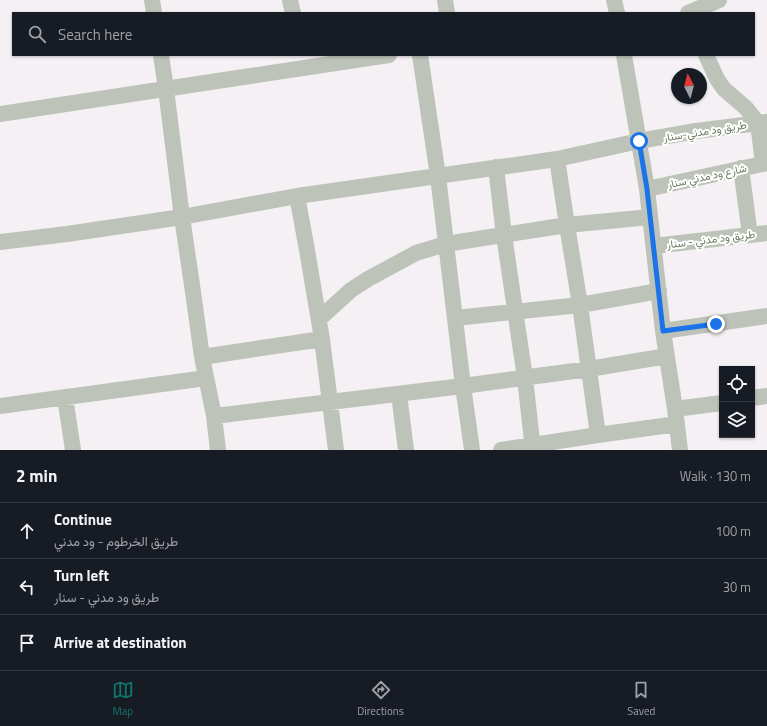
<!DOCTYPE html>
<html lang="en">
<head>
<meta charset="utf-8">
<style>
	:root { --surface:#171b24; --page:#20242c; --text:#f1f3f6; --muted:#9ea1a6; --line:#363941; --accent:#0f766e }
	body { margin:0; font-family:"Titillium Web",Vazirmatn,sans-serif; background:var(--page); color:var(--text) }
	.controls { position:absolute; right:12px; bottom:12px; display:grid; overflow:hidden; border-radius:0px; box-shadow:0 1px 3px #0004 }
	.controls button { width:36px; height:36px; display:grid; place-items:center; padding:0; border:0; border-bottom:1px solid var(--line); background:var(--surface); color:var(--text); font:20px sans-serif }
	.compass { position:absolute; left:671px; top:68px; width:36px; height:36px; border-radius:50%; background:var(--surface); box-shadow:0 1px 3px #0004; rotate:354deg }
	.stop { position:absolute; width:12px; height:12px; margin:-9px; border:3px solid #1a73e8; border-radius:50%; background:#fff }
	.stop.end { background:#1a73e8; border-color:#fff; box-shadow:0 1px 4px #0008 }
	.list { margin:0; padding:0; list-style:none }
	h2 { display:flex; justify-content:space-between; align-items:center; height:52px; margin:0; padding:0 16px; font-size:17px }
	h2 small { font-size:13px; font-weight:400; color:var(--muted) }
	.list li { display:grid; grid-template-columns:26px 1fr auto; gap:12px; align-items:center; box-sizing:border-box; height:56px; padding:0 16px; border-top:1px solid var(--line) }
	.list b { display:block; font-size:15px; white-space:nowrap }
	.list p { margin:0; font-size:13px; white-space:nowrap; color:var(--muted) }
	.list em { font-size:13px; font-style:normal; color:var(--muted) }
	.icon { flex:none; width:22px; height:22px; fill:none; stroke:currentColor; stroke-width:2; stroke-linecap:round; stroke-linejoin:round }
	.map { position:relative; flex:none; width:767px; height:450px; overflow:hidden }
	.search { position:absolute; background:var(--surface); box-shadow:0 1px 3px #0004; left:12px; right:12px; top:12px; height:44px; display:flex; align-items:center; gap:10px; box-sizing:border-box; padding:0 14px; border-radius:0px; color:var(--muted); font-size:15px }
	.sheet { height:220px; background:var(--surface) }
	nav { display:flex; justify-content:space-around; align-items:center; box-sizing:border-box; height:56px; border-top:1px solid var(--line); background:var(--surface); font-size:11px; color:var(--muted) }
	nav a { display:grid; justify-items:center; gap:2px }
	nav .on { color:var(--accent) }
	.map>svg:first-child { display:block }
</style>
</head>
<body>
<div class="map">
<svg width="767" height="450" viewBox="0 0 767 450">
	<rect width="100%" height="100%" fill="#f4f0f4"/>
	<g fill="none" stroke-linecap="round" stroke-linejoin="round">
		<path stroke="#bec3ba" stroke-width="16" d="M152,0L154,13
			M290,0L293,13
			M445,0L447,13
			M614,0L617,13
			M688,13L719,0
			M161,55L166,89L182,217L193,292L202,357L214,416L218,450
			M420,55L438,176L463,386L472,450
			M624,55L647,189L663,331L675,409L680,450
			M706,55L717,79L724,89L746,108L758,123
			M0,114L389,55
			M758,123L763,164
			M557,159L567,225L580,305L598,435
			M496,167L504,235L525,378L533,450
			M741,168L750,235
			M647,189L767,163
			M297,196L307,250L322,339L336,450
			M0,242L67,234L182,217L297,196L557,159L639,141L696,131L767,122
			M654,246L767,233
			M455,318L580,305L659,291
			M319,319L351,290L368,279L416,253L446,244L567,225L650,217
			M663,331L767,316
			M202,357L322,339
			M399,394L406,450
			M65,397L73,450
			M752,398L767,396
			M0,406L206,378
			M675,409L722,403
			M214,416L463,386L589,369L667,356
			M501,450L598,435L677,424"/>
	</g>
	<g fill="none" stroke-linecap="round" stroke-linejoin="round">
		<path stroke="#1a73e8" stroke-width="5" d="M639,141L647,189L663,331L716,324"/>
	</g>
	<g text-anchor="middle" stroke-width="4" stroke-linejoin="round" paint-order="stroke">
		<g font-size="11" fill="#6d7b5f" stroke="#fff">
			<text transform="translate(705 131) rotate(-9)" y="4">طريق ود مدني-سنار</text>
			<text transform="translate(707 176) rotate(-12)" y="4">شارع ود مدني سنار</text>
			<text transform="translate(711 239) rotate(-7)" y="4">طريق ود مدني - سنار</text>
		</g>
	</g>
</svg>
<div class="controls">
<button><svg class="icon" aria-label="locate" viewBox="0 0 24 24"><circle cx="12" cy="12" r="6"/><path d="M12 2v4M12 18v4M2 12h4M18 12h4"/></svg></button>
<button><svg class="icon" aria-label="layers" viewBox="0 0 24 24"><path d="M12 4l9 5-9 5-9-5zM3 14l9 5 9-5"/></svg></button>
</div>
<svg class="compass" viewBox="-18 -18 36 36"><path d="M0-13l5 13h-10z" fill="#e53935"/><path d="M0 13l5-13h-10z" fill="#9ea1a6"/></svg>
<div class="stop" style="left:639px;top:141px"></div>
<div class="stop end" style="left:716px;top:324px"></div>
<div class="search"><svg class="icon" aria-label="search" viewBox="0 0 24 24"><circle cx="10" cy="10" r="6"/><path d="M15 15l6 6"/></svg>Search here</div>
</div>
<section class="sheet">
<h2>2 min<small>Walk · 130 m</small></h2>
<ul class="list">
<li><svg class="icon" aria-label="ahead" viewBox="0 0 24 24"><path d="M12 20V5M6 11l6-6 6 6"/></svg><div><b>Continue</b><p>طريق الخرطوم - ود مدني</p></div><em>100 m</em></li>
<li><svg class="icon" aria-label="left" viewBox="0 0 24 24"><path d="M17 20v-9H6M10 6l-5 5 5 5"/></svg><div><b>Turn left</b><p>طريق ود مدني - سنار</p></div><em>30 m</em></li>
<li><svg class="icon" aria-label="arrive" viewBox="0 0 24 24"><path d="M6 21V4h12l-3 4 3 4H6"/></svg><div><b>Arrive at destination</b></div></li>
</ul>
</section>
<nav>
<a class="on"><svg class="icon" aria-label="map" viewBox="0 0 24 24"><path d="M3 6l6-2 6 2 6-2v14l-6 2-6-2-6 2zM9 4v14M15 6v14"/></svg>Map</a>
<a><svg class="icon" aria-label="directions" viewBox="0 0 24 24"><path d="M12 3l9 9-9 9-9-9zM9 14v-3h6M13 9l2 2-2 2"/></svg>Directions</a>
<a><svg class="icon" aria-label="saved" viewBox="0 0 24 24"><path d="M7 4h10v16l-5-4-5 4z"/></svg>Saved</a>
</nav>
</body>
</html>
